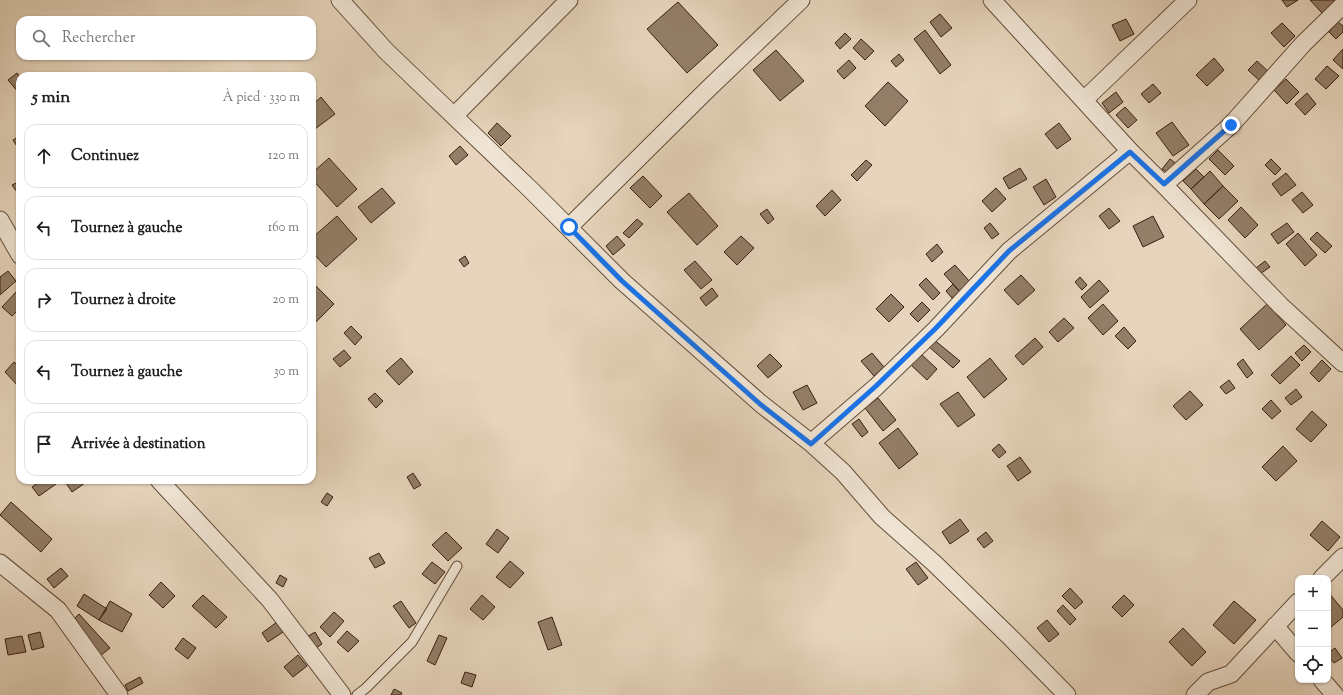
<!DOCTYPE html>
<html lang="fr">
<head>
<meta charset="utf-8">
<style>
	:root { --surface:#fff; --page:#f2f2f2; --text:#222; --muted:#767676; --line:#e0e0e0 }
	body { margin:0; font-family:"Sorts Mill Goudy",serif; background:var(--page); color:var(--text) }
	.controls { position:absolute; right:12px; bottom:12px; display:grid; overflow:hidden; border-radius:8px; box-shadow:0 1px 3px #0004 }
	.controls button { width:36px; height:36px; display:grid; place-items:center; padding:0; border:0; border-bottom:1px solid var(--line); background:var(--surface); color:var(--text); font:20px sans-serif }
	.stop { position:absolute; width:12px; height:12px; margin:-9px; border:3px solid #1a73e8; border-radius:50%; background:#fff }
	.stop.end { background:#1a73e8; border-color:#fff; box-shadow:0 1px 4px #0008 }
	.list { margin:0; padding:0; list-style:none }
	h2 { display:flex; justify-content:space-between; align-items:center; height:52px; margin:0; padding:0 16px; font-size:17px }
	h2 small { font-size:13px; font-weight:400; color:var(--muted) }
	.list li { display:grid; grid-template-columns:26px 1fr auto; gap:12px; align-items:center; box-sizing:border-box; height:64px; margin:0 8px 8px; padding:0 8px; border:1px solid var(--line); border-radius:12px }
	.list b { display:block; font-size:15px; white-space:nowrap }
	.list em { font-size:13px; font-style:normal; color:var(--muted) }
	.icon { flex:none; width:22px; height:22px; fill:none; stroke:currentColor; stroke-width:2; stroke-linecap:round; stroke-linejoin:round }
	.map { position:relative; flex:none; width:1343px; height:695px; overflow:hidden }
	.search { position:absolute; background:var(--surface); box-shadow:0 1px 3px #0004; left:16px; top:16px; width:300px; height:44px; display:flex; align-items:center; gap:10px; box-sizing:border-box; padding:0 14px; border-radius:12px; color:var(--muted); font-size:15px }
	.panel { position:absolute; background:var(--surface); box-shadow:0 1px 3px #0004; left:16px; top:72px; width:300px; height:412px; border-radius:12px }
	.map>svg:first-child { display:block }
</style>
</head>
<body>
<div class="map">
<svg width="1343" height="695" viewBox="0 0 1343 695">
	<rect width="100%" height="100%" fill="#e6d5bc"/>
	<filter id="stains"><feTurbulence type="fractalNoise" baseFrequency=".005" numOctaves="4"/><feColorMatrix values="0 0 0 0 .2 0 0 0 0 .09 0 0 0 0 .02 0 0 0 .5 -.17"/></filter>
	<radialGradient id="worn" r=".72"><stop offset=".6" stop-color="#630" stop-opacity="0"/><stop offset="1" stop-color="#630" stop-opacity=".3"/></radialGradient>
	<path fill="#937e68" stroke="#3a200e" d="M1282,0H1298L1287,7Z
		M1310,0H1336L1322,13Z
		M678,2L718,45L687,73L647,29Z
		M940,14L952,28L941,37L930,22Z
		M1126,19L1134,34L1120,41L1112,25Z
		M1338,22L1343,26V32L1336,39L1329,32Z
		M1282,23L1295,36L1284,47L1271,33Z
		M925,30L951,65L940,74L914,39Z
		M845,33L851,39L840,49L835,43Z
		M861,39L874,51L865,60L853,48Z
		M1343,49V69L1333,60Z
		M776,50L804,81L780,101L753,70Z
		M899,54L904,60L896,67L891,61Z
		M1214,58L1224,70L1207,86L1196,75Z
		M849,60L856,68L844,79L837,71Z
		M1257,61L1271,74L1262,83L1248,70Z
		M1327,66L1339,76L1326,89L1315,79Z
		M17,73L20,77V92L19,93L8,80Z
		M1286,79L1299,92L1287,104L1274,90Z
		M888,82L908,101L885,126L865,106Z
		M1153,84L1161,93L1149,103L1141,94Z
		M1116,92L1123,102L1109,113L1102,103Z
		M1307,93L1316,104L1305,115L1295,104Z
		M321,97L335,114L315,129L312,126V105Z
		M1125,107L1137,120L1128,128L1116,115Z
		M1172,122L1189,145L1173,156L1156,133Z
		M497,123L511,136L501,146L488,133Z
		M1059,123L1071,139L1057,149L1045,134Z
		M20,136V151L13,140Z
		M460,146L468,155L456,165L449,156Z
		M1218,150L1234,166L1225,175L1209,159Z
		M329,158L357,189L337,207L312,179V173Z
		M1170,159L1178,165L1171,175L1162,169Z
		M1271,159L1281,169L1275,175L1265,165Z
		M866,160L872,165L857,181L851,175Z
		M1020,168L1027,179L1009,189L1003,178Z
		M1196,169L1204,177L1191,189L1183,181Z
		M1210,171L1223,186L1204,204L1191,189Z
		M1286,173L1296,185L1281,196L1272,184Z
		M643,176L662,196L650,208L630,188Z
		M1046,179L1056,197L1044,205L1033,187Z
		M18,182L20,185V190L17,192L12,185Z
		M1223,186L1238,201L1219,219L1204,204Z
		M382,188L395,203L371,223L358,207Z
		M996,188L1006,199L992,212L982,201Z
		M832,190L841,200L825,216L816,206Z
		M1302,192L1313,205L1303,213L1292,200Z
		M689,193L718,226L697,245L667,212Z
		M1241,207L1258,225L1245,238L1228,220Z
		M1109,208L1120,221L1109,229L1099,216Z
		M767,209L774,219L768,224L760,214Z
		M337,216L357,239L326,267L312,252V238Z
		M1153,216L1164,237L1143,247L1133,226Z
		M637,219L643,224L629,238L623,233Z
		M990,223L999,234L992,239L984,228Z
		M1287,223L1294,232L1278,244L1271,234Z
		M1317,232L1332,246L1325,253L1310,239Z
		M1298,233L1317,255L1305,266L1286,244Z
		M617,236L625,245L613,255L606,246Z
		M741,236L754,248L737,265L724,252Z
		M937,244L943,252L932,262L926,254Z
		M465,256L469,263L464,267L459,260Z
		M695,261L712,280L701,289L684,270Z
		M1265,261L1270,267L1260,274L1256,268Z
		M955,265L970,282L960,292L944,274Z
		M8,271L16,281L0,295V277Z
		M1021,275L1035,290L1018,305L1004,290Z
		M1080,277L1087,285L1082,290L1075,282Z
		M926,278L940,293L933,300L919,285Z
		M1099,280L1109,291L1090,308L1081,297Z
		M953,284L960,292L952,298L946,291Z
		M316,286L334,304L312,326V291Z
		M712,288L718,296L706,306L700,298Z
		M17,291L20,294V308L12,316L2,307Z
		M891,294L904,307L889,322L876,309Z
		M922,302L930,310L918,322L910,314Z
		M1103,304L1118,321L1103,335L1088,318Z
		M1267,304L1286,325L1259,350L1240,329Z
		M1064,318L1074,328L1058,342L1049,332Z
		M351,326L362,337L355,345L344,333Z
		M1124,327L1136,341L1128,349L1115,336Z
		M1035,338L1043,347L1023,365L1015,356Z
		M933,339L960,361L953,368L927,345Z
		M1304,345L1311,352L1302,361L1295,353Z
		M344,350L351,358L340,367L333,359Z
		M872,353L884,367L874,376L861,361Z
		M770,354L782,366L768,378L757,366Z
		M921,354L937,369L927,380L911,365Z
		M1291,356L1300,365L1280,384L1271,375Z
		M401,358L413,372L399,385L386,371Z
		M990,358L1007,379L984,398L967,377Z
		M1243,359L1253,373L1247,378L1237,364Z
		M1322,360L1331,369L1319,382L1310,373Z
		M14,362L20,368V388L5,372Z
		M1229,380L1235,388L1226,394L1220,387Z
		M807,385L817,403L803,410L793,392Z
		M1296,389L1302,397L1291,405L1285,398Z
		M1190,391L1203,405L1186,420L1173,406Z
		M958,392L975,415L958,427L940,404Z
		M375,393L383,401L376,408L368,399Z
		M878,398L896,420L883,431L865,408Z
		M1271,400L1281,411L1272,419L1262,409Z
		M1312,411L1327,425L1311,442L1296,429Z
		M859,419L868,432L862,437L852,424Z
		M898,428L918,454L899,469L879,443Z
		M999,444L1006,452L999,458L992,450Z
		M1283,446L1297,461L1276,481L1262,467Z
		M1020,457L1031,472L1018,481L1007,466Z
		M413,473L421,485L414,489L407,477Z
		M42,480H53L56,484L39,496L32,487Z
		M64,480H83L85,483L72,492Z
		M327,493L333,497L327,506L321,502Z
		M11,502L52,539L41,552L0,515Z
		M960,519L969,531L950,544L942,532Z
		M1322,521L1340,537L1328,551L1310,535Z
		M497,529L509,538L498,553L486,544Z
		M446,532L462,548L448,561L432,545Z
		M986,532L993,541L984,548L977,539Z
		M379,553L385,563L375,568L369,558Z
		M510,561L524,573L510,588L496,577Z
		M432,562L445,572L435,584L422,574Z
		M916,562L928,578L918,585L906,569Z
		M61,568L68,576L54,588L47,579Z
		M280,575L287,579L283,587L276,583Z
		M161,582L175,596L163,608L149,595Z
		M1070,588L1083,602L1075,609L1062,596Z
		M1328,592L1343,610V617L1330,628L1328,626Z
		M84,594L107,609L99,620L77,606Z
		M203,595L227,617L216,628L192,606Z
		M482,595L495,607L483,620L470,609Z
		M1124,595L1134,605L1122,617L1112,607Z
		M110,601L132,614L122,632L99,620Z
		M401,601L416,623L409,628L393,606Z
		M1234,601L1256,620L1234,644L1213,625Z
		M1063,605L1076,619L1070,625L1057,611Z
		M334,612L344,621L330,637L320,627Z
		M79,614L110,648L100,656L70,623Z
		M552,617L562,645L548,650L538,622Z
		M1047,620L1059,634L1049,642L1037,628Z
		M277,622L283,632L268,642L262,633Z
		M1183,628L1206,652L1192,666L1169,642Z
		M347,631L359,641L348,652L337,642Z
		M40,632L44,647L32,650L28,635Z
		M315,632L322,644L312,651L305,638Z
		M439,635L447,638L435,665L427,661Z
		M22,636L26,652L8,655L5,639Z
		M183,638L196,648L188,659L175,649Z
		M1335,648L1342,658L1334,663L1328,656V653Z
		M298,655L307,666L293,677L284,667Z
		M465,672L476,675L472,687L461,683Z
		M140,677L143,683L128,691L125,685Z
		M394,689L402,693L401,695H391Z"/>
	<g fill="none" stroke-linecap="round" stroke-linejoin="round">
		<defs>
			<path id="lane" d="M357,695L366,688L412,642L457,566"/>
			<path id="street" d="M340,0L386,51L530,189L622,281L760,403L811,443L843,472L882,517L934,563L1010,637L1067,695
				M992,0L1130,151L1164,185L1281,306L1343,363
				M1084,100L1188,0
				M454,116L569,0
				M1164,185L1231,125L1303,44L1343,5
				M0,220L20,255
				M569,227L707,90L801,0
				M811,443L876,387L936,329L1009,251L1130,151
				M159,480L270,600L342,695
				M0,563L58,610L119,695
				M1322,578L1343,557
				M1275,626L1298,653
				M1322,680L1335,695
				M1195,695L1208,682L1231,674L1298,602"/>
		</defs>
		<use href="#lane" stroke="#654d3a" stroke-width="11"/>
		<use href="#street" stroke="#654d3a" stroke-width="19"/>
		<use href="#lane" stroke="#efe4d3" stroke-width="9"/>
		<use href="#street" stroke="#efe4d3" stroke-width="17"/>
	</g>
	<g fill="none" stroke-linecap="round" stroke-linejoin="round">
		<path stroke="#1a73e8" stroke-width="5" d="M569,227L622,281L760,404L811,444L876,386L936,328L1009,251L1130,152L1164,184L1231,125"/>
	</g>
	<rect width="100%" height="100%" filter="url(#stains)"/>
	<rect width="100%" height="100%" fill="url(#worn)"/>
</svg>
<div class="controls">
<button>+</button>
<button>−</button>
<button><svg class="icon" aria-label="locate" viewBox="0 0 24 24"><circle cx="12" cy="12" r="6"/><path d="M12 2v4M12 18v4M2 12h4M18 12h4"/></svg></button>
</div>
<div class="stop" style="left:569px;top:227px"></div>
<div class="stop end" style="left:1231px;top:125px"></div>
<div class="search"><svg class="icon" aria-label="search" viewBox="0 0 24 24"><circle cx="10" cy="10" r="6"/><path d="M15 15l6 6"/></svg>Rechercher</div>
<section class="panel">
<h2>5 min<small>À pied · 330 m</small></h2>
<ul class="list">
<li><svg class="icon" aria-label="ahead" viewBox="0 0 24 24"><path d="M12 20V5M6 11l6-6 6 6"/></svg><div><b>Continuez</b></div><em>120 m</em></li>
<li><svg class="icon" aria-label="left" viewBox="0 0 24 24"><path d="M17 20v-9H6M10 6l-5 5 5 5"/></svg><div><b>Tournez à gauche</b></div><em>160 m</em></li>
<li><svg class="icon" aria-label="right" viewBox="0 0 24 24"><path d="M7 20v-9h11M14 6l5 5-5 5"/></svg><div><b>Tournez à droite</b></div><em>20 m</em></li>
<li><svg class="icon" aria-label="left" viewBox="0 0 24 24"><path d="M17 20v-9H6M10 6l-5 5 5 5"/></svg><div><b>Tournez à gauche</b></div><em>30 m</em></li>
<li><svg class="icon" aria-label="arrive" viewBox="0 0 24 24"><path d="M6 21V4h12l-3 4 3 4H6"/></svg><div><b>Arrivée à destination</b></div></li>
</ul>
</section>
</div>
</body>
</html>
